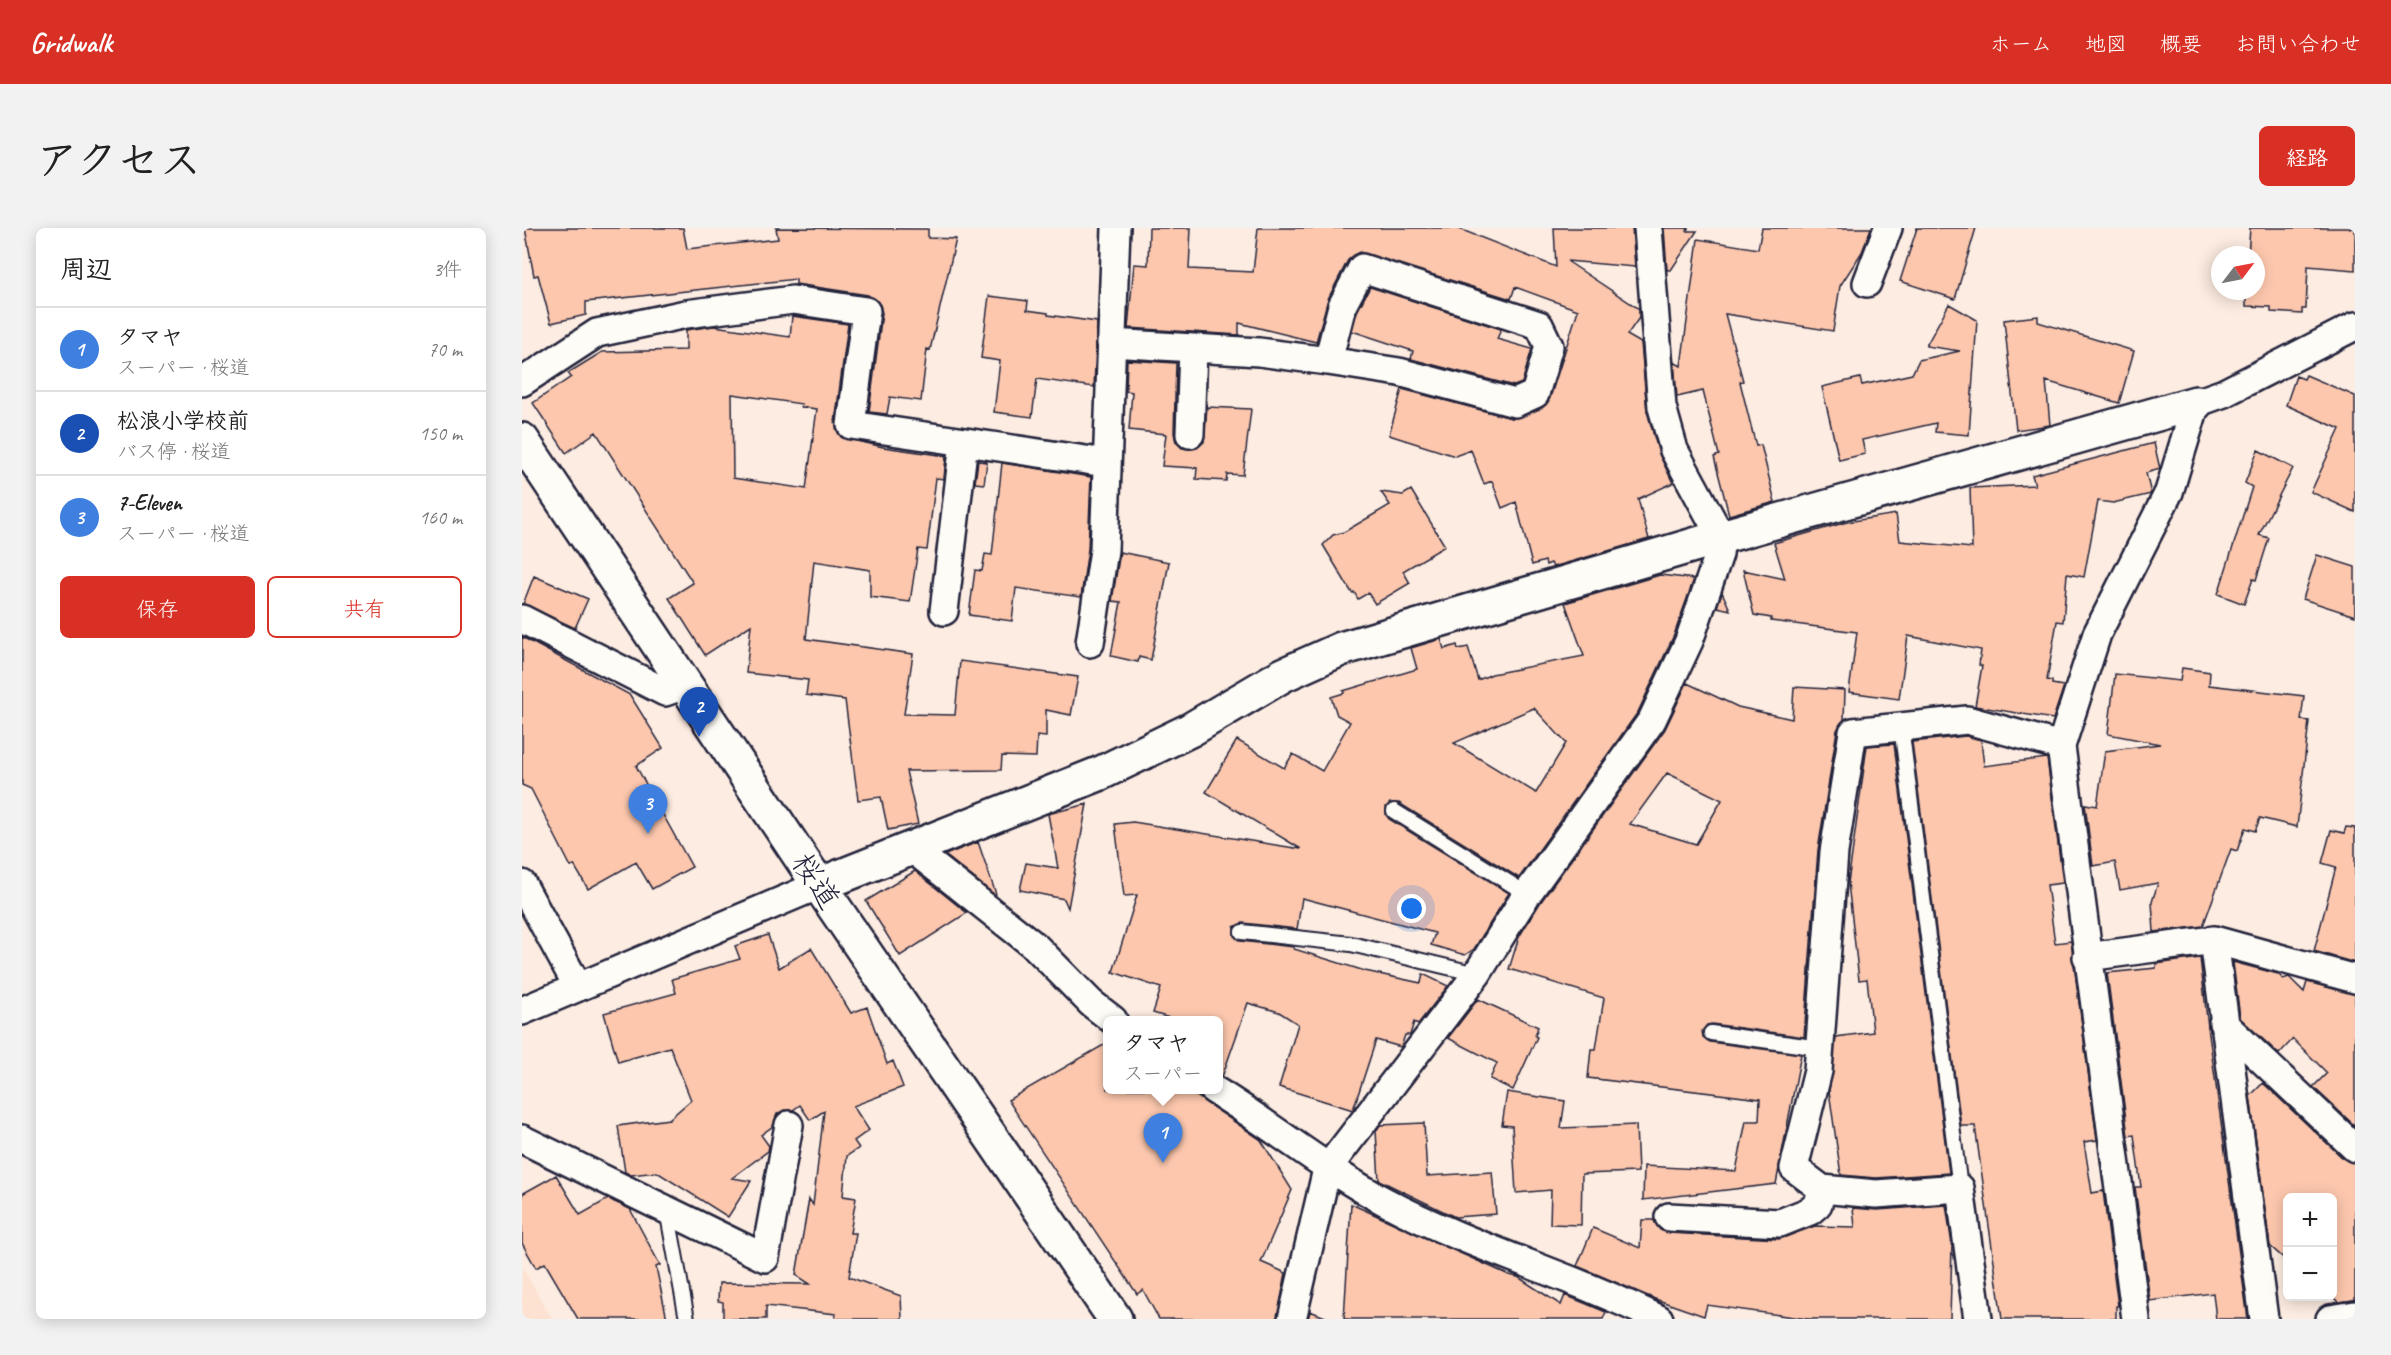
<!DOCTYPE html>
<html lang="ja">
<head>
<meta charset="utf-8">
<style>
	:root { --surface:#fff; --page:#f2f2f2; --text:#222; --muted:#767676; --line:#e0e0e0; --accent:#d93025 }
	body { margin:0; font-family:Caveat,"Klee One",sans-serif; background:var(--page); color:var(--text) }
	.controls { position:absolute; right:18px; bottom:18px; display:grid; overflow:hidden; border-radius:9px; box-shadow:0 3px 15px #0003 }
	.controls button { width:54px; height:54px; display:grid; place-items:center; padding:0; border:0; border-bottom:2px solid var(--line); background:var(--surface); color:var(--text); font:30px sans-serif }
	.compass { position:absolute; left:1689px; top:18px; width:54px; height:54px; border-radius:50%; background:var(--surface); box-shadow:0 3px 15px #0003; rotate:58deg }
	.you { position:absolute; left:890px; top:681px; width:21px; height:21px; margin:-15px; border:4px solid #fff; border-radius:50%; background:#1a73e8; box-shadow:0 0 0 9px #1a73e833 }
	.badge { display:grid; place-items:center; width:39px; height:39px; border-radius:50%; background:var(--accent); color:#fff; font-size:20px; font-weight:700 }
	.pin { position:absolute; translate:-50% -50px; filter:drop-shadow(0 2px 3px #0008) }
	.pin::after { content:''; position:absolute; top:32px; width:21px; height:18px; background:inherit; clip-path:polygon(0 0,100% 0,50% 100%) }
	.popup { position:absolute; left:581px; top:788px; width:120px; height:78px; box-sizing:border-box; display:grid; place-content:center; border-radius:9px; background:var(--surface); filter:drop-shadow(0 2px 4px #0005); font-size:20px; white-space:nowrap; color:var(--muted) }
	.popup b { font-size:22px; color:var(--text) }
	.popup::after { content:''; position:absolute; left:50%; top:100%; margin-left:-12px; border:12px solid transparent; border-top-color:var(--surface) }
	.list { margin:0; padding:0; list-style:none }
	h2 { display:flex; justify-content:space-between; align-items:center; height:78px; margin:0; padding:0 24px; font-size:26px }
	h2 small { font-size:20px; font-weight:400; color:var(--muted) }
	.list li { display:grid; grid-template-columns:39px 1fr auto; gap:18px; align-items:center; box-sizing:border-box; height:84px; padding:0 24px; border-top:2px solid var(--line) }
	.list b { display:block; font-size:22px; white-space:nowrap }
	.list p { margin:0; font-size:20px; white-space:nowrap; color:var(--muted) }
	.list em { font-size:20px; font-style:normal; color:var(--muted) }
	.actions { display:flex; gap:12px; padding:18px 24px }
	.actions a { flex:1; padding:14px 0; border:2px solid var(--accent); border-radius:9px; text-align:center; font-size:21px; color:var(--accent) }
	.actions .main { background:var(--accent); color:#fff }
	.map { position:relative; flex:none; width:1833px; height:1091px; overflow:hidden; border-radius:9px }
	header { display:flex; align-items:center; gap:36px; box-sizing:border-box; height:84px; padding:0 30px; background:var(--accent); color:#fff }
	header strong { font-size:28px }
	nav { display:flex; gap:33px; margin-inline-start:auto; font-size:21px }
	.intro { display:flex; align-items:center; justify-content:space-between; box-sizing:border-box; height:144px; padding:0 36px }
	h1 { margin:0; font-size:42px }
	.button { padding:15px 27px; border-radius:9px; background:var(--accent); color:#fff; font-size:21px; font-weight:700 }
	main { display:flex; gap:36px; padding:0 36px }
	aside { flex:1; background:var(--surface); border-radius:9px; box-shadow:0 3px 15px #0003 }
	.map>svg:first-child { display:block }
</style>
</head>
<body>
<header>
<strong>Gridwalk</strong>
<nav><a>ホーム</a><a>地図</a><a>概要</a><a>お問い合わせ</a></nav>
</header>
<div class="intro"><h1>アクセス</h1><a class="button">経路</a></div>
<main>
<aside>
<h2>周辺<small>3件</small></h2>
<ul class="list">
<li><span class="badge" style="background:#3f7fe0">1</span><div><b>タマヤ</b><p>スーパー · 桜道</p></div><em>70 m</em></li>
<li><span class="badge" style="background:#1a4fb4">2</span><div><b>松浪小学校前</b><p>バス停 · 桜道</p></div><em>150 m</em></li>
<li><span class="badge" style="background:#3f7fe0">3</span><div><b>7-Eleven</b><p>スーパー · 桜道</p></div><em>160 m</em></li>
</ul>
<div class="actions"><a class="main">保存</a><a>共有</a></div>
</aside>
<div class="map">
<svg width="1833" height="1091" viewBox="0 0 1833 1091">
	<rect width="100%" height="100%" fill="#fdece1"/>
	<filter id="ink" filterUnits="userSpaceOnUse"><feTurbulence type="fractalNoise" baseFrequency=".0167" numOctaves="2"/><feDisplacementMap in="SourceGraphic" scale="12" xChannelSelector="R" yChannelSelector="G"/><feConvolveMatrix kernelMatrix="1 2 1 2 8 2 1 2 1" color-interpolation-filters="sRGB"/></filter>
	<g filter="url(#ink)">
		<path fill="#fde1d1" d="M0,1039L30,1091H0Z"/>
		<path fill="#fcc7ad" stroke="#22223b" stroke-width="1.5" fill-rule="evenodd" d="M3,0H161L165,21L256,11L254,0L406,1V10L434,11L408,122L405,121L399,173L368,169L365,186L347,184L360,85L358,77L346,67L274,56V51L64,74V87L29,95L16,47L12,48Z
			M627,0H669L667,41L731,44L736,0H935L1034,39L1032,0H1110L1113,39L1045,33L1117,81V90L1105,107L1119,115L1125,183L1137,226L1151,255L1116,271L1127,311L1031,339L1029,335L1024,337L1023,333L1010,337L994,274L980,280L970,253L962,256L949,222L933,228L867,207L880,161L989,190L999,189L1020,180L1028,170L1056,82L993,59L989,71L838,24L826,32L806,71L794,114L717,95V107L606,100L612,36L626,37Z
			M1142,0H1166L1165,3H1175L1149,42H1145Z
			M1240,0H1349L1340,24L1318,58L1311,103L1203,86L1221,153L1218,154L1234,218L1239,217L1253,274L1207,287L1192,229L1197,227L1181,163L1155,169L1152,134L1159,138L1176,11L1236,21Z
			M1395,0H1454L1433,71L1378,53Z
			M1728,0H1833V42L1786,38L1784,81H1780V86L1749,84V79L1724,78V63H1734V27H1726Z
			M848,59L979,101L975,111L1010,121L1000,155L992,158L889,131L891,123L830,103L835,84Z
			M467,68L506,73L505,82L526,85V87L575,94L572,159L515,151L510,189L472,184L478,133L459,130Z
			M1427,76L1455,92L1447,207L1413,204L1414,195L1340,212L1343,226L1317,232L1300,159L1338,150L1340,157L1390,146L1397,132L1438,123L1404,118Z
			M270,88L326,96L313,195L319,209L361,219L424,228L422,251L414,250L405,322L396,321L388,374L348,369V342L292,333L284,411L391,426L382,486L433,487L438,433L556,449L549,487L524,482V509L515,508L514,529L480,528L479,542L384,543L396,596L366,602L359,569L336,572L323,472L284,467L286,452L224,445L229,397L183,427L147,370L171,355L74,204L44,225L11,175L49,149L46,145L80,124L164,122V102L192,98L268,109ZM210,166L280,176L279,179L295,181L284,261L211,250Z
			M1516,88V94L1612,123L1597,175L1524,153L1528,197L1494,202L1482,92Z
			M605,132L654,135L652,205L654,214L660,220H675L682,214L685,179L729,181L721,247L705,246L704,253L674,251L675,240L640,238L644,206L607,202L610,164L604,163Z
			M1784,147L1833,168V284L1789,264L1818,201L1764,177L1774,148L1782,151Z
			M1632,215L1638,241L1624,245L1629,266L1591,275L1576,273L1562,349L1545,346L1541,394L1535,393L1525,452L1530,453V456L1542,458L1531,491L1453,478L1460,438L1457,437L1459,422L1386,408L1377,471L1327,464L1335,404L1249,393V390L1232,387L1221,342L1263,351L1252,315L1325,294L1374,286L1378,313L1450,320L1448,260L1513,257L1510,247Z
			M1736,222L1771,240L1737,307L1747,310L1734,352L1731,351L1722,376L1696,366L1730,259L1723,255Z
			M456,233L465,234L462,256L453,255Z
			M480,235L569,249L566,321L559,369L494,360L490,393L447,387L453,342L460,343L463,326L470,327Z
			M889,262L923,318L881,343L888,355L853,376L846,365L836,371L832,364L830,365L801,317L811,307L822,304L868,277L859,264L881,267Z
			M598,324L647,334L629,432L617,429L616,434L589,428L599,374L590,373Z
			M1795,327L1833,339V388L1781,371Z
			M1138,347L1172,351L1152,407L1116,484L997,650L877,575H868L864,579V587L867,591L987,665L952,721L943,727L909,717L913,705L780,670L775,701L721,695L712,699V708L718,713L772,719V721L843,743L899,755L901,746L926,758L896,796L892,794L888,807H883L879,819L854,812L831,882L757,859L776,796L757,784L726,775L700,849L696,847V792H654L631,785L639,760L591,744L615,667L602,668L593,596L611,594L779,621L684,564L715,512L762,540L771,526L800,543L828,494L815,487L809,469L822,465L821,463L895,441L889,420L919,411L922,421L935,417L936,421L946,419L956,452L970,446L1062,428L1043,375ZM1012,480L1044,515L1014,565L932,515Z
			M12,348L66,371L53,400L1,376Z
			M1200,364L1208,382L1195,379Z
			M0,409L108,467L141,520L114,538L170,639L130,661L114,634L66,661L52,637L49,639L9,561L0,557Z
			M1660,440L1688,444L1687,457L1782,468L1779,492L1787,493L1775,599L1738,590L1733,603L1723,600L1715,623L1709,621L1681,698L1632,704L1630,674L1636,655L1598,662L1593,634L1571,638L1563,576L1575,578L1583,523L1638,516L1586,506L1593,446L1658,453Z
			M1165,455L1216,479L1270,491L1272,459L1323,462L1322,492L1315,502L1296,622L1282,809L1190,796L1185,797L1180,803L1181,809L1188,814L1279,826L1254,956L1121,972L1122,938L1214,943L1224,893H1237L1238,871L1066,850L1069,821H1074L1082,770L987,741L997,709L1018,675L1143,501ZM1145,545L1200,572L1174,616L1108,596Z
			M1444,508L1459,512L1462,538L1525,530L1541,655L1525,657L1533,715L1549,713L1575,912L1562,914L1570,965L1581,963L1596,1078H1594V1091H1480L1453,898H1439L1390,514Z
			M1372,516L1427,945L1354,950L1319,947L1307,863L1314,809L1351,804L1345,751L1337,752L1326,655L1345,518Z
			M565,576L546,680L542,671L498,662L504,635L536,640L526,586Z
			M1824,599L1833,600V735L1792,723L1814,639L1800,635L1809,602L1822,605Z
			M456,614L474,666L473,667L423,627Z
			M393,643L445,685L378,728L344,673Z
			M246,707L257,740L289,720L329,785L345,779L365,836L371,833L381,859L331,878L347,902L332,913L337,920L325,928L321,968L334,970L328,1005H334L327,1049L379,1068L380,1091H313L314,1086L244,1078V1091H201V1074L196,1073L197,1055L288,1056L274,1047L287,971L291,977L302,883L288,892L278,877L271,882H262L255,886L251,898L239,907L247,918L246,923L210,950L229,953L206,989L135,944L109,947L103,944L96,898L147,891L169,872L148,819L96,834L82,785L154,765L150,751L218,731L213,718Z
			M1678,730L1686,799L1726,1091H1694L1691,1065L1628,1073L1613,959H1619L1612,907L1606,908L1585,745L1634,740V736Z
			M1711,734L1756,746L1761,751L1767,749L1782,764L1785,754L1833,766V898L1791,859L1805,845L1771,811L1757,826L1718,790Z
			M956,771L1016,799L1013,808L1015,809L991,862L968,851L975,835L926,810Z
			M585,815V861H664L739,912L770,962L739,1034L764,1045L755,1091H637L621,1062L615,1066L486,872Z
			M1741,855L1822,931L1833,935V1072L1817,1074L1810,1067V969H1766V1034L1748,1018L1728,868Z
			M985,864L1043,873L1039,900L1114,897L1116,944L1060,946L1059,997L1028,996L1029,962L994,965L990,898L980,897Z
			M902,895L905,948L970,944L974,986L933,989L857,952L854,903L858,897Z
			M34,947L58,987L86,971L108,981L138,1037L134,1039L145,1091H56L23,1035L14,1040L0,1015V966Z
			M829,976L987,1047L996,1049L1039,1077L1043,1067L1084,1084L1081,1091H822Z
			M1424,977L1430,1017L1428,1091H1286L1185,1077L1182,1088L1133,1071L1055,1038L1071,1000L1118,1020L1120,992H1132L1138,1002L1146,1005L1257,1011L1293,998L1333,999L1331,980L1355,982Z
			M788,1083L803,1089L802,1091H786Z"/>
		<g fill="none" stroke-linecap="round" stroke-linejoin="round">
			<defs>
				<path id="service" d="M1379,498L1438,960
					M872,583L1005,666
					M720,704L829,716L955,746
					M1189,805L1298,820
					M145,982L165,1091"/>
				<path id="minor" d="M1345,55L1366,0
					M589,115L737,124L806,133L877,144L993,175L1013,166L1027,118L1017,97L840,40L820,78L806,133
					M0,154L75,105L164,86L271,72L344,83L329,197L584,235
					M668,206L671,120
					M422,383L442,214
					M0,391L143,464L163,457
					M568,415L582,322L594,0
					M389,620L514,719L569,775L591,792
					M0,656L56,759
					M1692,712L1742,1091
					M1565,729L1692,712L1833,751
					M0,783L297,657
					M1701,795L1833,920
					M692,862C751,898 803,942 864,974C951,1020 1049,1047 1137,1091
					M0,911L243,1030L267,897
					M1300,961L1354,966L1438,960L1456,1091
					M1147,989L1258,995L1288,983L1296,976L1300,961L1272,940L1296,843L1312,624L1331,504L1445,492L1539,518
					M770,1091L805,941L955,746L1005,666L1130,492L1167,413L1197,326L1199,309L1152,222L1140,179L1126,0
					M1614,1091L1539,518L1575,406L1647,264L1674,175L1702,165L1833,98
					M1808,1091L1833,1087"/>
				<path id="tertiary" d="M0,212L297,657L593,1091
					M297,657L579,545L668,502L761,447L819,421L1199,309L1674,175"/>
			</defs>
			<use href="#service" stroke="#22223b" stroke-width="18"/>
			<use href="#minor" stroke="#22223b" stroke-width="32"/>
			<use href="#tertiary" stroke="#22223b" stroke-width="38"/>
			<use href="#service" stroke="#fdfcf7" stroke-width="14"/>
			<use href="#minor" stroke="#fdfcf7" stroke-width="27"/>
			<use href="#tertiary" stroke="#fdfcf7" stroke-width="33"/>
		</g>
	</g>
	<g text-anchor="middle" stroke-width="5" stroke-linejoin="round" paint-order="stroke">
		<g font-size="30" fill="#22223b" stroke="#fdfcf7">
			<text transform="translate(294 653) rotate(56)" y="10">桜道</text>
		</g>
	</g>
</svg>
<div class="controls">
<button>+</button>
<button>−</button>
</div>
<svg class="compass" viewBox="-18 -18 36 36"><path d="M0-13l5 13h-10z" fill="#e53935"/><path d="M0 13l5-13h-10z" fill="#767676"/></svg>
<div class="you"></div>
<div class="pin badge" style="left:641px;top:935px;background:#3f7fe0">1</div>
<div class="popup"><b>タマヤ</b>スーパー</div>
<div class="pin badge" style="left:177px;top:509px;background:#1a4fb4">2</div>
<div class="pin badge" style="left:126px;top:606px;background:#3f7fe0">3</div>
</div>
</main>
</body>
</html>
